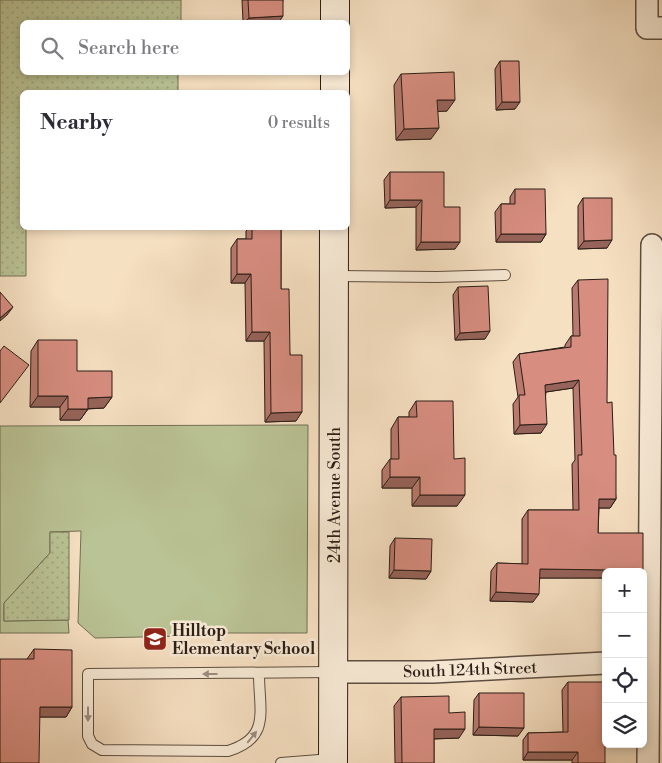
<!DOCTYPE html>
<html lang="en">
<head>
<meta charset="utf-8">
<style>
	:root { --surface:#fff; --page:#f2f2f3; --text:#2b2b33; --muted:#7c7c81; --line:#e1e1e2 }
	body { margin:0; font-family:"Libre Bodoni",serif; background:var(--page); color:var(--text) }
	.controls { position:absolute; right:15px; bottom:15px; display:grid; overflow:hidden; border-radius:8px; box-shadow:0 2px 8px #0003 }
	.controls button { width:45px; height:45px; display:grid; place-items:center; padding:0; border:0; border-bottom:1px solid var(--line); background:var(--surface); color:var(--text); font:25px sans-serif }
	.list { margin:0; padding:0; list-style:none }
	h2 { display:flex; justify-content:space-between; align-items:center; height:65px; margin:0; padding:0 20px; font-size:21px }
	h2 small { font-size:16px; font-weight:400; color:var(--muted) }
	.icon { flex:none; width:28px; height:28px; fill:none; stroke:currentColor; stroke-width:2; stroke-linecap:round; stroke-linejoin:round }
	.map { position:relative; flex:none; width:662px; height:763px; overflow:hidden }
	.search { position:absolute; background:var(--surface); box-shadow:0 2px 8px #0003; left:20px; top:20px; width:330px; height:55px; display:flex; align-items:center; gap:12px; box-sizing:border-box; padding:0 18px; border-radius:8px; color:var(--muted); font-size:19px }
	.panel { position:absolute; background:var(--surface); box-shadow:0 2px 8px #0003; left:20px; top:90px; width:330px; height:140px; border-radius:8px }
	.map>svg:first-child { display:block }
</style>
</head>
<body>
<div class="map">
<svg width="662" height="763" viewBox="0 0 662 763">
	<defs>
		<pattern id="park-dots" width="8" height="8" patternUnits="userSpaceOnUse" patternTransform="scale(1.25)"><rect width="8" height="8" fill="#bac395"/><path d="M2 2h.1M6 6h.1" fill="none" stroke="#a0a780" stroke-width="1.8" stroke-linecap="round"/></pattern>
	</defs>
	<rect width="100%" height="100%" fill="#f6e0c2"/>
	<filter id="stains"><feTurbulence type="fractalNoise" baseFrequency=".004" numOctaves="4"/><feColorMatrix values="0 0 0 0 .2 0 0 0 0 .09 0 0 0 0 .02 0 0 0 .5 -.17"/></filter>
	<radialGradient id="worn" r=".72"><stop offset=".6" stop-color="#630" stop-opacity="0"/><stop offset="1" stop-color="#630" stop-opacity=".3"/></radialGradient>
	<path fill="#bac395" stroke="#727056" d="M308,425L307,633H189L188,636L95,638L78,623L81,531L50,532V553L4,603V621L68,620L69,633H0V426Z"/>
	<path fill="url(#park-dots)" stroke="#727056" d="M0,0H181V22H22V72L178,73V92H22V228H26V276H0Z
		M50,532H69V620L4,621V603L50,553Z"/>
	<g fill="none" stroke-linecap="round" stroke-linejoin="round">
		<defs>
			<path id="lane" d="M336,276L437,277L505,275
				M259,674C259,711 271,738 228,751L102,750L92,744L88,736V674L331,672
				M281,763L332,759"/>
			<path id="street" d="M647,0V28H662
				M334,672H433L606,663
				M648,763L652,245"/>
			<path id="secondary" d="M335,0V22
				M335,92V72
				M333,763L334,228"/>
		</defs>
		<use href="#lane" stroke="#5d4e41" stroke-width="12"/>
		<use href="#street" stroke="#5d4e41" stroke-width="24"/>
		<use href="#secondary" stroke="#2a1d16" stroke-width="30"/>
		<use href="#lane" stroke="#f9ebd7" stroke-width="10"/>
		<use href="#street" stroke="#f9ebd7" stroke-width="21"/>
		<use href="#secondary" stroke="#f9ebd7" stroke-width="28"/>
	</g>
	<path fill="#b9796e" stroke="#2a1d16" d="M242,0H283L279,22H243Z
		M500,61L515,109L496,110L495,69Z
		M401,74L447,111H438L431,139L396,140L394,85Z
		M390,172L444,207L455,249L416,250V207L385,208L384,180Z
		M515,189L546,234L541,242H496L495,212L501,204H510V197Z
		M583,198L607,248L578,249V206Z
		M249,228H281V289L290,355L296,421L265,422L264,341H246L245,283H231V248L237,239H246V231Z
		M578,280L607,403L616,499L610,508H599L598,533L643,572H606V611H604L605,578H540L533,602L490,601L491,571L497,563L522,564V519L528,510H573L572,464L575,460L573,388L546,392L541,433L514,434L513,404L518,397L513,362L519,354L565,347V345L571,336H573L572,288Z
		M458,287L485,339L455,340L453,295Z
		M38,340L77,371L112,397L104,408L88,409L80,420H60V407H30L31,351Z
		M416,401L454,459L457,506H412V488H382V470L390,459H391V429L398,417H409V412Z
		M395,538L431,571L426,579L389,578L390,546Z
		M34,649L72,707L66,717H40L27,659Z
		M568,682L605,763H572V760H523V740L528,733L563,732L562,690Z
		M479,693L518,736L473,735L474,700Z
		M401,697L449,713L459,738L434,739V763H395L394,706Z"/>
	<path fill="#96635a" stroke="#2a1d16" d="M283,16L279,22H245L249,18Z
		M270,72H308L307,74H269Z
		M437,100H455L447,111L430,112Z
		M502,102H520L515,109L496,110Z
		M439,128L431,139L396,140L404,129Z
		M390,200H422L416,207L385,208Z
		M501,234H546L541,242H496Z
		M612,240L607,248L578,249L584,241Z
		M421,242H460L455,249L416,250Z
		M237,274H251L245,283H231Z
		M13,307L7,315L0,321V318Z
		M490,331L485,339L455,340L460,333Z
		M252,332H270L264,341H246Z
		M579,380L573,388L539,393L545,385Z
		M38,396H68L60,407H30Z
		M112,397L104,408L80,409L88,398Z
		M68,409H88L80,420H60Z
		M302,412L296,421L265,422L271,413Z
		M547,424L541,433L514,434L520,425Z
		M390,477H420L412,488H382Z
		M420,495H465L457,506H412Z
		M599,499H616L610,508H593Z
		M540,569L611,570L610,572H606V577L605,578H534Z
		M394,570L431,571L426,579L389,578Z
		M496,592L539,594L533,602L490,601Z
		M40,707H72L66,717H33Z
		M479,727L524,728L518,736L473,735Z
		M434,729H465L459,738L427,739Z
		M528,752H578L572,760H523Z"/>
	<path fill="#d78d80" stroke="#2a1d16" d="M248,0H283V16L249,18Z
		M500,61H519L520,102H502Z
		M454,72L455,100H437L439,128L404,129L401,74Z
		M390,172H444V207H460V242H421L422,200H390Z
		M515,189H545L546,234H501V204H515Z
		M583,198H612V240L584,241Z
		M252,228H281V289H289L290,355H302V412L271,413L270,332H252L251,274H237V239H252Z
		M608,279L607,403L612,402L614,455H616V499H599L598,533H643V572H611V570L540,569L539,594L496,592L497,563L528,564V510H579L578,455H582L579,380L545,385L547,424L520,425L519,395H525L519,354L571,347V336H580L578,280Z
		M488,286L490,331L460,333L458,287Z
		M0,292L13,307L0,318Z
		M38,340H77V371H112V397L88,398V409H68V396H38Z
		M4,346L29,365L0,403V351Z
		M416,401H453L454,459L465,458V495H420V477H390V459H399L398,417H417Z
		M395,538L432,539L431,571L394,570Z
		M34,649L72,650V707H40L39,763H0V659H34Z
		M568,682H605V763H578V752H528V733L568,732Z
		M479,693H524V728L479,727Z
		M449,696V713L465,712V729H434V763H402L401,697Z"/>
	<defs><path id="oneway-solid" d="M-6-.8H1V-3.2L6.5 0L1 3.2V.8H-6Z" transform="scale(1.25)"/></defs>
	<g fill="#9c8e80">
		<use href="#oneway-solid" transform="translate(210 674) rotate(180)"/>
		<use href="#oneway-solid" transform="translate(88 714) rotate(90)"/>
		<use href="#oneway-solid" transform="translate(252 737) rotate(-51)"/>
	</g>
	<defs>
		<symbol id="school-square" viewBox="-11 -11 22 22"><rect x="-9" y="-9" width="18" height="18" rx="4" fill="#8f2418" stroke="#f9ebd7"/><path d="M0-5L7-2L0 1L-7-2ZM-4 1L0 2.5L4 1V4Q0 6-4 4Z" fill="#fff"/></symbol>
	</defs>
	<g fill-rule="evenodd">
		<use href="#school-square" x="141" y="625" width="28" height="28"/>
	</g>
	<g text-anchor="middle" stroke-width="5" stroke-linejoin="round" paint-order="stroke">
		<g font-size="16" fill="#2a1d16" stroke="#f9ebd7">
			<text transform="translate(334 495) rotate(-90)" y="6">24th Avenue South</text>
			<text transform="translate(470 669) rotate(-2)" y="6">South 124th Street</text>
		</g>
		<g font-size="16" font-weight="bold" fill="#2a1d16" stroke="#f9ebd7" text-anchor="start">
			<text x="172" y="636">Hilltop<tspan x="172" dy="18">Elementary School</tspan></text>
		</g>
	</g>
	<rect width="100%" height="100%" filter="url(#stains)"/>
	<rect width="100%" height="100%" fill="url(#worn)"/>
</svg>
<div class="controls">
<button>+</button>
<button>−</button>
<button><svg class="icon" aria-label="locate" viewBox="0 0 24 24"><circle cx="12" cy="12" r="6"/><path d="M12 2v4M12 18v4M2 12h4M18 12h4"/></svg></button>
<button><svg class="icon" aria-label="layers" viewBox="0 0 24 24"><path d="M12 4l9 5-9 5-9-5zM3 14l9 5 9-5"/></svg></button>
</div>
<div class="search"><svg class="icon" aria-label="search" viewBox="0 0 24 24"><circle cx="10" cy="10" r="6"/><path d="M15 15l6 6"/></svg>Search here</div>
<section class="panel">
<h2>Nearby<small>0 results</small></h2>
<ul class="list">
</ul>
</section>
</div>
</body>
</html>
